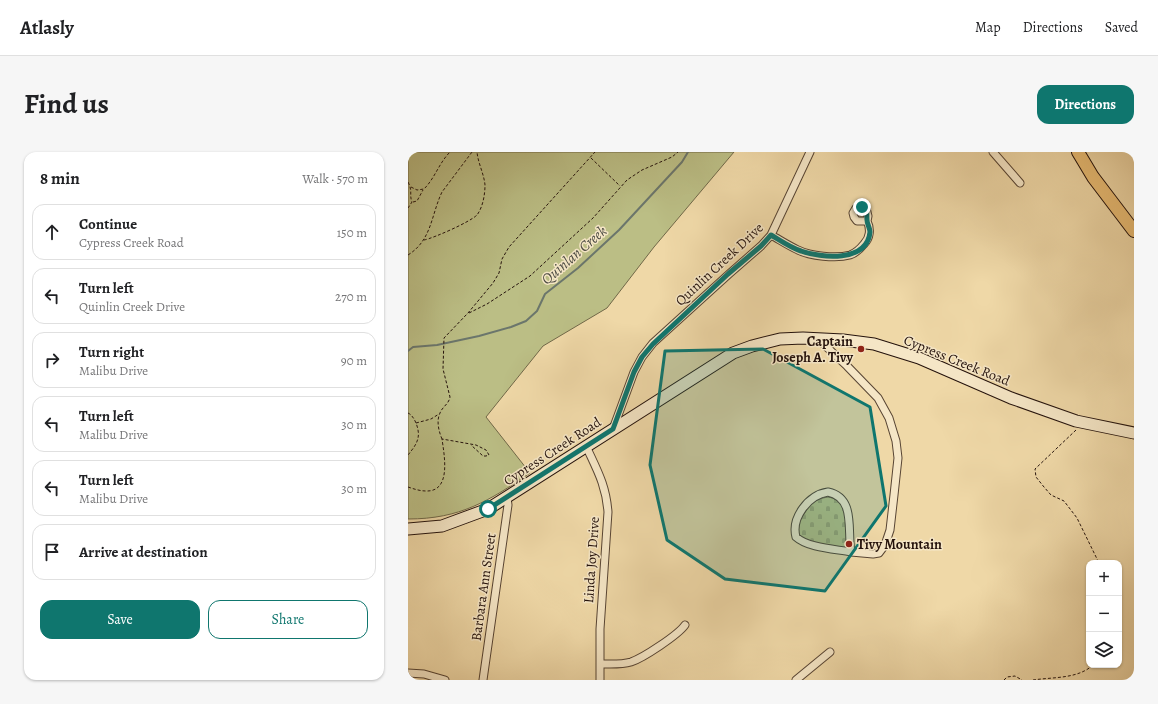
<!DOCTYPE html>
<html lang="en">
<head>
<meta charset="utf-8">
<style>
	:root { --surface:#fff; --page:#f6f6f6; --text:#202124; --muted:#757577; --line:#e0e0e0; --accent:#0f766e }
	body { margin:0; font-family:Alegreya,serif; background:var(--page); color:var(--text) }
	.controls { position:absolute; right:12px; bottom:12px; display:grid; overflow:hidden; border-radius:8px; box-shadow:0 1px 3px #0004 }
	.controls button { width:36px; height:36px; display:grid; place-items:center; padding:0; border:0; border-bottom:1px solid var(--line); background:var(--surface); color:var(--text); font:20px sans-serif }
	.stop { position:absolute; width:12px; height:12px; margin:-9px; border:3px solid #0f766e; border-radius:50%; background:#fff }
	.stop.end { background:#0f766e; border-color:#fff; box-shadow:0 1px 4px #0008 }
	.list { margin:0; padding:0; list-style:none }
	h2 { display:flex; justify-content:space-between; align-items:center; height:52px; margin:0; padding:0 16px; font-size:17px }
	h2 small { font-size:13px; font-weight:400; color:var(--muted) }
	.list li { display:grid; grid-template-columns:26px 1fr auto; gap:12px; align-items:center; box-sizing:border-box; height:56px; margin:0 8px 8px; padding:0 8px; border:1px solid var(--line); border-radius:12px }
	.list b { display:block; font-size:15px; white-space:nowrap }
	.list p { margin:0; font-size:13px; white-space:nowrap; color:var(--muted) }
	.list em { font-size:13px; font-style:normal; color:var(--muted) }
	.actions { display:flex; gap:8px; padding:12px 16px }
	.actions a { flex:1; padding:9px 0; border:1px solid var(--accent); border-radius:12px; text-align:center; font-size:14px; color:var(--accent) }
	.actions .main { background:var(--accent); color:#fff }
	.icon { flex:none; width:22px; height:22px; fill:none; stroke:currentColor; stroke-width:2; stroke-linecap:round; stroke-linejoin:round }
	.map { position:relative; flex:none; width:726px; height:528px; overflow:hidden; border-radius:12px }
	header { display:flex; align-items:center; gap:24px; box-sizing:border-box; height:56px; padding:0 20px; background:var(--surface); border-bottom:1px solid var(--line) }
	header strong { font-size:19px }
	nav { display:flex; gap:22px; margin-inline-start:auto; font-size:14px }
	.intro { display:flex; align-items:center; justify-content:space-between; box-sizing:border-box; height:96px; padding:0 24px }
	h1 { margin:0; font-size:28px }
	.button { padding:10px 18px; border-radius:12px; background:var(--accent); color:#fff; font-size:14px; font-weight:700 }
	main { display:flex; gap:24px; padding:0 24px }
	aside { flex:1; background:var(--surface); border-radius:12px; box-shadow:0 1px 3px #0004 }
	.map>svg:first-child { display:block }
</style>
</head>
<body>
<header>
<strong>Atlasly</strong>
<nav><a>Map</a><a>Directions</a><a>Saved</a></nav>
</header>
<div class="intro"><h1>Find us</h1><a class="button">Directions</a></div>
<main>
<aside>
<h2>8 min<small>Walk · 570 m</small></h2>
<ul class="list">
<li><svg class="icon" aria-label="ahead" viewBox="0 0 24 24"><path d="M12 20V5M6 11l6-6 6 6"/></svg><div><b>Continue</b><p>Cypress Creek Road</p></div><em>150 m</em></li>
<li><svg class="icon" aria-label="left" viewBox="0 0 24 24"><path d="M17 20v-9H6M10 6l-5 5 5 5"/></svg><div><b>Turn left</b><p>Quinlin Creek Drive</p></div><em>270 m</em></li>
<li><svg class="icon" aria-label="right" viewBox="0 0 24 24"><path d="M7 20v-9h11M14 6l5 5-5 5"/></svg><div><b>Turn right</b><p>Malibu Drive</p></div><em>90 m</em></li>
<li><svg class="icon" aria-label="left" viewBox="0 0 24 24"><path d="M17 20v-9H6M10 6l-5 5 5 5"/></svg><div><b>Turn left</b><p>Malibu Drive</p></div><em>30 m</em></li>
<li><svg class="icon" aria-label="left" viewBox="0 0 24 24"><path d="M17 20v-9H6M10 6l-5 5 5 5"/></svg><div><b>Turn left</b><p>Malibu Drive</p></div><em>30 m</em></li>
<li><svg class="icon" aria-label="arrive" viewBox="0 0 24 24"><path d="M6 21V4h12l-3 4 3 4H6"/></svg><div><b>Arrive at destination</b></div></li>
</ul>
<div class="actions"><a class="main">Save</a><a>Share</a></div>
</aside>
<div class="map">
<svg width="726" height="528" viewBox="0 0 726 528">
	<defs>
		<pattern id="cemetery-stones" width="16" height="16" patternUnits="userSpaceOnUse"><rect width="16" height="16" fill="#bbbe85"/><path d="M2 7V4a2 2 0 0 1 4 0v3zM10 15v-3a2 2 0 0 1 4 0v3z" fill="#a1a272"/></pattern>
	</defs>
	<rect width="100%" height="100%" fill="#efd8a7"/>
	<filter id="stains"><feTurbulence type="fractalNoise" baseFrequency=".005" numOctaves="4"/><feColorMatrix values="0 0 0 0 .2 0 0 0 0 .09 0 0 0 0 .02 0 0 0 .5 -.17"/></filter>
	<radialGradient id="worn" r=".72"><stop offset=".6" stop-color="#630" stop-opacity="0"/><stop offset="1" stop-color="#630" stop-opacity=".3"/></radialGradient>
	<path fill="#bbbe85" stroke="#706848" d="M0,0H326L246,95L199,156L135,194L78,265L122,321C81,349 52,367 0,367Z"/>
	<path fill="url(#cemetery-stones)" stroke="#706848" d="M420,345C426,346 433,349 436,355C440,362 439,387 440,397C427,395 405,394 394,386C382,377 398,358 405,351C410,347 414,346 420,345Z"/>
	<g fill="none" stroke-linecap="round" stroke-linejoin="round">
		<path stroke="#6b766c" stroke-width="2" d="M0,199L5,195L29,193L71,184L103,175L118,169L129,159L137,142L170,116L211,78L274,10L280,0"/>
		<defs>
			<path id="minor" d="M585,0L612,31
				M454,55L458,56L460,64L459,69H449L446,65L445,61L448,56Z
				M363,83C372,88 381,94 390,98C402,104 428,107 442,103C448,101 452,97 456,92C462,86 463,77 459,69
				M409,186L439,214L470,246L481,266L488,289L490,306L486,343L482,378L477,393L471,401L465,402L443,400
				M205,277L226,220L234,205L245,191L321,122L353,94L363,83L402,0
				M178,294C189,318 198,333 200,360L192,477V528
				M420,340C448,346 439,378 443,400C427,397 400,396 388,385C383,366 400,343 420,340Z
				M192,512C202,512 213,513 223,510C235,506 270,483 277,473
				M0,521L16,522L37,528
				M75,528L100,353L99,346
				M388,528L422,500"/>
			<path id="secondary" d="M0,377L34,374L80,357L325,201L344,194L372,187L395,186L435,188L466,192L511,206L603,246L668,269L726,281"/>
			<path id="primary" d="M670,0L685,25L726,79"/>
		</defs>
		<use href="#minor" stroke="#574433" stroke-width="9"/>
		<use href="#secondary" stroke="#24120c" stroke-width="13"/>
		<use href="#primary" stroke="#24120c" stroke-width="14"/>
		<path stroke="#24120c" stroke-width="1" stroke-dasharray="3 2" stroke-linecap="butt" d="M183,6L212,34
			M0,30C5,39 1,43 4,50L0,56
			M3,35L9,38L16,37C27,26 31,11 42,0
			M5,50L9,49L15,38
			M16,88C26,86 62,70 69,63C75,55 77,42 77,33C76,22 70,11 69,0
			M0,103C24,88 23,63 34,40L64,0
			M61,161L79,152L122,124L185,66L219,28L234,18L264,5L270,0
			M0,261C7,264 12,279 10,286C9,292 4,298 0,303
			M8,271L23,267L31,262
			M668,278L627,317L628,325L636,335L643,343L656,349L669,366L691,411
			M34,287C31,280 28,269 32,261C34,255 41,252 42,245L35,217L36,186L60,161L85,131L91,121L94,107L101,95L187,0
			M0,335C6,337 12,339 18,339C44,340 36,302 34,287L68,293L78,298L81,303L78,304H75L63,293
			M596,528L599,525L607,524L614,528
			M625,528C645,525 670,527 685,513"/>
		<use href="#minor" stroke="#f5e6c6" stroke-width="7"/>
		<use href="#secondary" stroke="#f5e6c6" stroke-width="11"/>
		<use href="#primary" stroke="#e8bc74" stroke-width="12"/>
	</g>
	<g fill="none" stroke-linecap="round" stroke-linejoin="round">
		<path stroke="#0f766e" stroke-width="5" d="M80,357L205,277L226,220L234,205L245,192L320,122L353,94L363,83C373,89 383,96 393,99C413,106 459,111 462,80C462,76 459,72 459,68C459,63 459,61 458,56L454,55"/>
	</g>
	<path fill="#0f766e" fill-opacity="0.2" stroke="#0f766e" stroke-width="3" stroke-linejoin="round" d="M355,197L462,255L478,354L417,439L317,427L259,388L242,313L257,199Z"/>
	<g fill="#8f2418" stroke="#f5e6c6" stroke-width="1.5">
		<circle cx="453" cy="197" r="4"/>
		<circle cx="441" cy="392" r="4"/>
	</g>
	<g text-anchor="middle" stroke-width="3" stroke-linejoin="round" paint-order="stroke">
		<g font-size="14" fill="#24120c" stroke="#f5e6c6">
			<text transform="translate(311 112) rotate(-43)" y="5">Quinlin Creek Drive</text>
			<text transform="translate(549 208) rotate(22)" y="5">Cypress Creek Road</text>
			<text transform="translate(144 299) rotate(-33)" y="5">Cypress Creek Road</text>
			<text transform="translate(183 408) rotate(-86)" y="5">Linda Joy Drive</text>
			<text transform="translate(75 435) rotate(-82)" y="5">Barbara Ann Street</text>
		</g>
		<g font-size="14" font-weight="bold" fill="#24120c" stroke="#f5e6c6" text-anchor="end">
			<text x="445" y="194">Captain<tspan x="445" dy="16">Joseph A. Tivy</tspan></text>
			<text x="449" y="397" text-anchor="start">Tivy Mountain</text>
		</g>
		<g font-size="15" font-style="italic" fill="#4d4c44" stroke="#f5e6c6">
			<text transform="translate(166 103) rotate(-41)" y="5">Quinlan Creek</text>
		</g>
	</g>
	<rect width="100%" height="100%" filter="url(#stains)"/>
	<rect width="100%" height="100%" fill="url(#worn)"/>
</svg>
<div class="controls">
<button>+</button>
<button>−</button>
<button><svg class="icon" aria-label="layers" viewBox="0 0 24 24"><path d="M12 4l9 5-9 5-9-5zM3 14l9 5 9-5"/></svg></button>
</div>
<div class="stop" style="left:80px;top:357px"></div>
<div class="stop end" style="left:454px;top:55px"></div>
</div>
</main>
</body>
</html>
